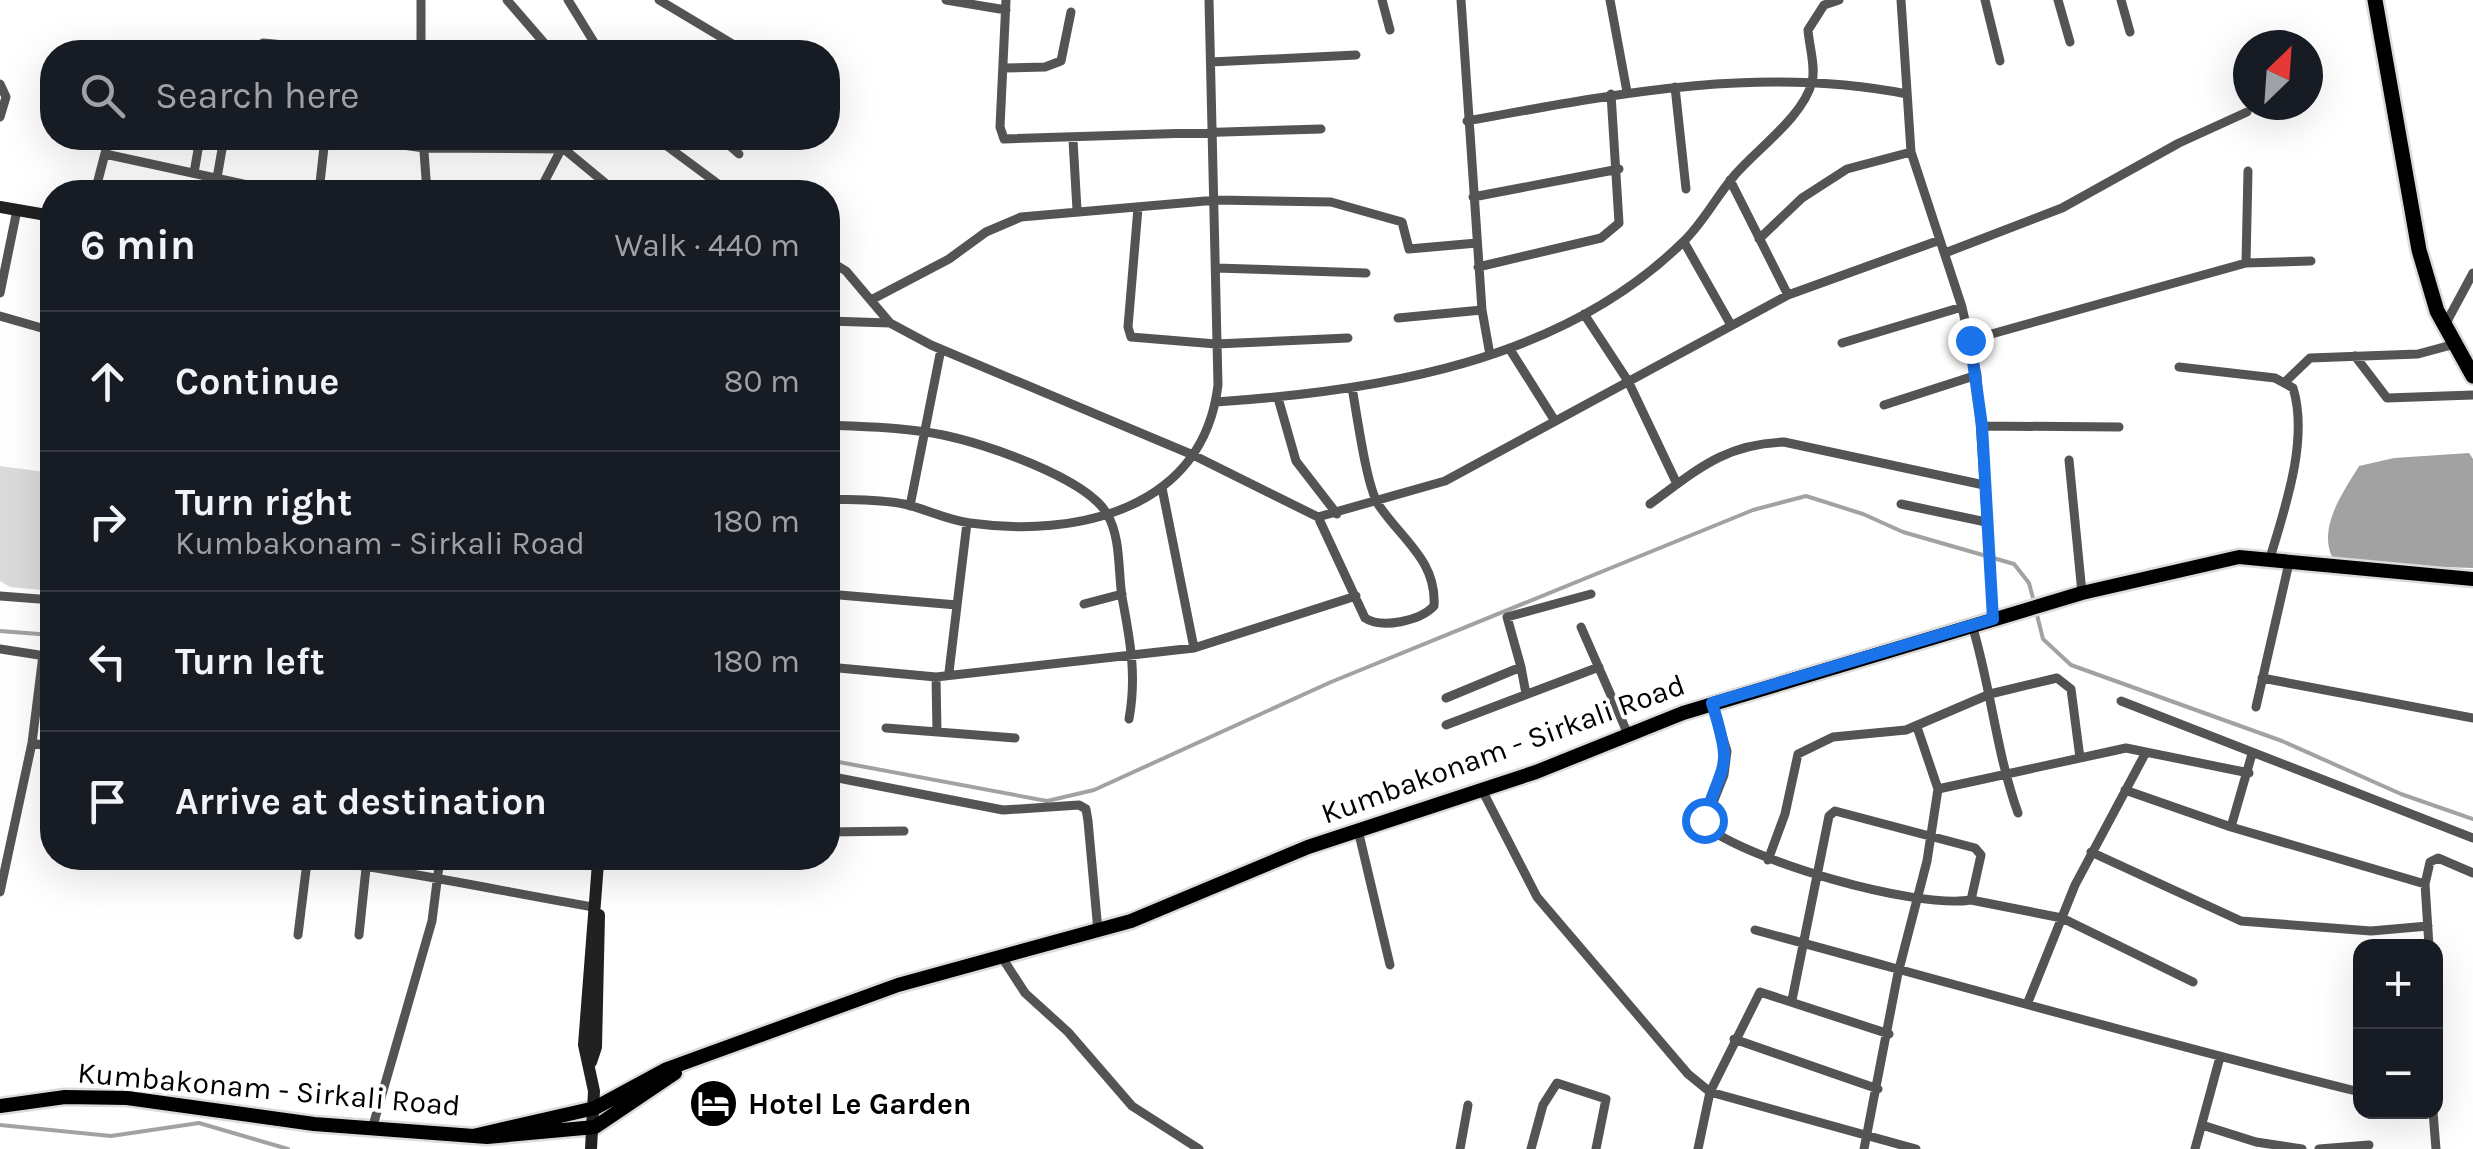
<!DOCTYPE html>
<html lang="en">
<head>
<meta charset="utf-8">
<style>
	:root { --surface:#171b24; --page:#20242c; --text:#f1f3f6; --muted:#9ea1a6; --line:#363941 }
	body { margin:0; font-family:Karla,sans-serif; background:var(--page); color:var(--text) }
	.controls { position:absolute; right:30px; bottom:30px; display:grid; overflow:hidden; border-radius:20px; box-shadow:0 10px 40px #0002 }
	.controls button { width:90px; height:90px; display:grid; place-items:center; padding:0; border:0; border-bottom:2px solid var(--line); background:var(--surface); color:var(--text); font:50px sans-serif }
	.compass { position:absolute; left:2233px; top:30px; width:90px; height:90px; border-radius:50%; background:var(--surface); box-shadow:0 10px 40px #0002; rotate:25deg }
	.stop { position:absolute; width:30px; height:30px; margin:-22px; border:8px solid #1a73e8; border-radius:50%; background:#fff }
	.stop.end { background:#1a73e8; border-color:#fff; box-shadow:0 2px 10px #0008 }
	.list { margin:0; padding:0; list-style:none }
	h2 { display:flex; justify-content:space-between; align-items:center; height:130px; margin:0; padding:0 40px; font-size:42px }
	h2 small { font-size:32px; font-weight:400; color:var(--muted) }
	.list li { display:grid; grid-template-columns:65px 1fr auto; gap:30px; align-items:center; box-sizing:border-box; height:140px; padding:0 40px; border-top:2px solid var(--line) }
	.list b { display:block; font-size:38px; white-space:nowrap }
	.list p { margin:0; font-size:32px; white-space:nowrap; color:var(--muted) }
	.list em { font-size:32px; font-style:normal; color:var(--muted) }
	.icon { flex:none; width:55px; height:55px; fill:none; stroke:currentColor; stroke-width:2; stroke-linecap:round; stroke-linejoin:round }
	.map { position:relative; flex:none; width:2473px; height:1149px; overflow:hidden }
	.search { position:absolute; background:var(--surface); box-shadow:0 10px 40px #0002; left:40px; top:40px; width:800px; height:110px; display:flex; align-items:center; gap:25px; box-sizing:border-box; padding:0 35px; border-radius:40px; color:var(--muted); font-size:38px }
	.panel { position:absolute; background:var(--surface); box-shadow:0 10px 40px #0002; left:40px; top:180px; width:800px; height:690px; border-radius:40px }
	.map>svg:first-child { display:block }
</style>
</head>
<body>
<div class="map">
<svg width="2473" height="1149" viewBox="0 0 2473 1149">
	<rect width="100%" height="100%" fill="#fff"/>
	<path fill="#dbdbdb" d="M0,466L52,473V591L10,587L0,581Z"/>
	<path fill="#a2a2a2" d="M2469,453L2473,459V568L2354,564L2332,557C2318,526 2344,491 2359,466L2394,458Z"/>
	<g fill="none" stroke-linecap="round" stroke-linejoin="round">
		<path stroke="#a2a2a2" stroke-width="4" d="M2036,611L2043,639L2071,665L2282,741L2401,794L2473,819
			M0,631L52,635
			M828,760L1047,801L1094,790L1331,682L1753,510L1806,496L1863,514L1903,532L2014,564L2029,583L2034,602
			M0,1125L111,1136L199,1123L288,1149"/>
		<defs>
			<path id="primary" d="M0,1106L65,1097L127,1098L314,1124L487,1137L595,1127L675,1073
				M473,1136L595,1108L667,1069L898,985L1131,921L1308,847L1536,772L1683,713L2082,593L2239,557L2473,579"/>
			<path id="highway" d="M2375,0L2419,250L2437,311L2473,376"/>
		</defs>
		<use href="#primary" stroke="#dbdbdb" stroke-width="19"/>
		<use href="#highway" stroke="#dbdbdb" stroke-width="20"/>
		<path stroke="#545454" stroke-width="9" d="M421,0V52
			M507,0L552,52
			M568,0L600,52
			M659,0L746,52
			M946,0L1006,10
			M1006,0L1000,127L1004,139L1321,129
			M1382,0L1390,30
			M1461,0L1482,310L1490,355
			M1610,0L1627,92
			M1901,0L1911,152L1962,307L1977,375L1993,619
			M1985,0L2000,61
			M2058,0L2070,42
			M2121,0L2130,32
			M249,52L263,43L362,52
			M1211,62L1356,55
			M1003,68L1045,67L1061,61L1071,12
			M0,84L6,97L0,117
			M1675,87L1686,189
			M1467,121C1614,94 1759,65 1907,94
			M353,138L424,148L564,149L616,192
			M423,138L427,192
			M656,138L729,192
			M721,138L739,154
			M1073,140L1077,210
			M105,154L243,184L310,192
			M194,173L200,138
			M217,178L224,138
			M1730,180L1788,295
			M95,192L109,138
			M319,192L325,138
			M539,192L567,138
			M1473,197L1619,169
			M1138,208L1128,327L1131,337L1216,344L1348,338
			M1759,239L1802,198L1847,169L1911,152
			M1684,242L1731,325
			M1945,253L2062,208L2179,143L2247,112
			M828,260L846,271L890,323L931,345L1193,455L1318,517L1445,481L1788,295L1940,240
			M2246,263L2248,171
			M1478,267L1601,238L1619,223L1611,94
			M1216,268L1366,273
			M0,293L17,210
			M871,300L949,259L986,232L1021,217L1217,200L1331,202L1402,222L1409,249L1477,243
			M1584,314L1628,381L1677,484
			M0,316L52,331
			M1398,318L1482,310
			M828,321L890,323
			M2445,325L2473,273
			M1970,340L2246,263L2311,261
			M1842,343L1962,307
			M1509,348L1555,421
			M2355,356L2387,398L2473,395
			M2179,367L2275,378L2293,388C2309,439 2285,508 2270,558
			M2285,382L2310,358L2418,354L2455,344
			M1278,398L1296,461L1337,514
			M1216,402C1379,391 1561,362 1683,242C1703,223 1716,197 1734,176C1757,149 1803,117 1812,82C1816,68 1809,45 1808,30L1824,5L1839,0
			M1884,405L1977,375
			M828,425C865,427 906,427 943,435C983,443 1087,478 1107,514C1121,537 1118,571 1122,597C1130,639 1137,676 1129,719
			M1982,426L2119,427
			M2069,460L2082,593
			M1162,488L1194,648
			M828,499C853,500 879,499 904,504C926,509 947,520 970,523C1076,538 1203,510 1218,385L1209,0
			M1650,504C1697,470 1724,444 1784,442L1984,485
			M1901,504L1986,522
			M910,506L941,349
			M1318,517L1365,618C1382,629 1420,621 1434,606C1437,560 1400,538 1378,504C1366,484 1357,414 1352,388
			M828,528L832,499
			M828,594L957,605
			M0,596L52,600
			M1084,604L1122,594
			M1972,625C1991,687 1996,752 2018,813
			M1581,627L1627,732
			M0,649L52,657
			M828,667L936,677L1194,648L1356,596
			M1521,667L1507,617L1591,594
			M949,672L967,523
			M936,677L937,732
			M2262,678L2473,718
			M1446,698L1521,667L1526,694
			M2121,701L2473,838
			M1712,703L1727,751L1724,775L1704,825C1749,861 1914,909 1971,900L1981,855L1975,848L1835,811L1829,816L1792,1000
			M2256,707L2289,563
			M1446,725L1599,667
			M886,728L1015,738
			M32,743L52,747
			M828,776L1003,810L1079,805L1086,809L1088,821L1098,931
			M1938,789L2126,748L2249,773
			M1482,790L1537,897L1688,1074L1710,1092L1916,1149
			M2125,790L2231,827L2425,884
			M2231,827L2252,754
			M1358,830L1390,965
			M828,832L904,831
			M2091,852L2241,921L2371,931L2428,926
			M292,858L309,860
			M1768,860L1785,814L1798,754L1833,737L1906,730L1990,694L2057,678L2071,689L2080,758
			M0,892L32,743L43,655
			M1971,900L2062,918L2193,982
			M1755,930C1957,985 2158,1042 2360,1092
			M298,935L306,870L309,860L315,859C409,871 500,891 593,907
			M359,935L366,868
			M2429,946L2425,884L2430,862L2438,858L2473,873
			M1003,959L1025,993L1068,1032L1132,1106L1199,1149
			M2028,1002L2075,885L2145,754
			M1734,1039L1878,1089
			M2433,1112L2436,1149
			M2202,1125L2256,1142L2302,1149
			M372,1129L432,921L440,858
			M1460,1149L1468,1105
			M1531,1149L1543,1105L1557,1083L1606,1099L1596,1149
			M1698,1149L1710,1092L1760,992L1889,1034
			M1864,1149L1898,973L1927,861L1938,789L1917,727
			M2195,1149L2220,1057
			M2319,1149L2369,1145"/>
		<path stroke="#212121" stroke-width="12" d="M0,207L52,216
			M591,1062L596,1047L599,915
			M591,1149L594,1091L584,1045L598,863"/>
		<use href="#primary" stroke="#000" stroke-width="14"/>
		<use href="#highway" stroke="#000" stroke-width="15"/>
	</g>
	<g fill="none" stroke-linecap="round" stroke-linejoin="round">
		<path stroke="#1a73e8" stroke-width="12" d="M1704,820C1724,758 1733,771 1712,703L1993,619L1982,426L1970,340"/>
	</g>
	<defs>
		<symbol id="hotel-disc" viewBox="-11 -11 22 22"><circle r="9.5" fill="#000" stroke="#fff"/><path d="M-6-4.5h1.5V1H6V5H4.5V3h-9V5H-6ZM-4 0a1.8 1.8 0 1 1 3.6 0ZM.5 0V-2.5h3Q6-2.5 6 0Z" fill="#fff"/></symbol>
	</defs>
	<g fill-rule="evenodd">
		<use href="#hotel-disc" x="686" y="1076" width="55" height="55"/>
	</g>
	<g text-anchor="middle" stroke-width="8" stroke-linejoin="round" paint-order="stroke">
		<g font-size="30" fill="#000" stroke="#fff">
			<text transform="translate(1503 749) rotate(-20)" y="10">Kumbakonam - Sirkali Road</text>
			<text transform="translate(269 1089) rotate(5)" y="10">Kumbakonam - Sirkali Road</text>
		</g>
		<g font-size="30" font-weight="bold" fill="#000" stroke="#fff" text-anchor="start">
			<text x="748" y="1114">Hotel Le Garden</text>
		</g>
	</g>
</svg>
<div class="controls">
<button>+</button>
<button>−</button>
</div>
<svg class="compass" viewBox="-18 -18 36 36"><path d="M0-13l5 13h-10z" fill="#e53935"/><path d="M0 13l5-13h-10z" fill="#9ea1a6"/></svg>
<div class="stop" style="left:1704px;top:820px"></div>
<div class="stop end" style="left:1970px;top:340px"></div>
<div class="search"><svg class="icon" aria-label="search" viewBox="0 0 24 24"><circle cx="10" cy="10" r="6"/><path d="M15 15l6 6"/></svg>Search here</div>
<section class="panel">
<h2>6 min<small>Walk · 440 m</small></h2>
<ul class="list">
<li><svg class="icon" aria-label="ahead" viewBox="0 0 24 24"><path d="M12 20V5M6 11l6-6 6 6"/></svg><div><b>Continue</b></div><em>80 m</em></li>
<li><svg class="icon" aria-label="right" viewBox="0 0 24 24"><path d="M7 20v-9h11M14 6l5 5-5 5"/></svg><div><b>Turn right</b><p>Kumbakonam - Sirkali Road</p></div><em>180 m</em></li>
<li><svg class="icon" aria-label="left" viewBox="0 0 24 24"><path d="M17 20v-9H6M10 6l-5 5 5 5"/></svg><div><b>Turn left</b></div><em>180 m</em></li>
<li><svg class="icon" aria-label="arrive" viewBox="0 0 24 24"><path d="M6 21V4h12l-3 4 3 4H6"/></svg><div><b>Arrive at destination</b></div></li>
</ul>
</section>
</div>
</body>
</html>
